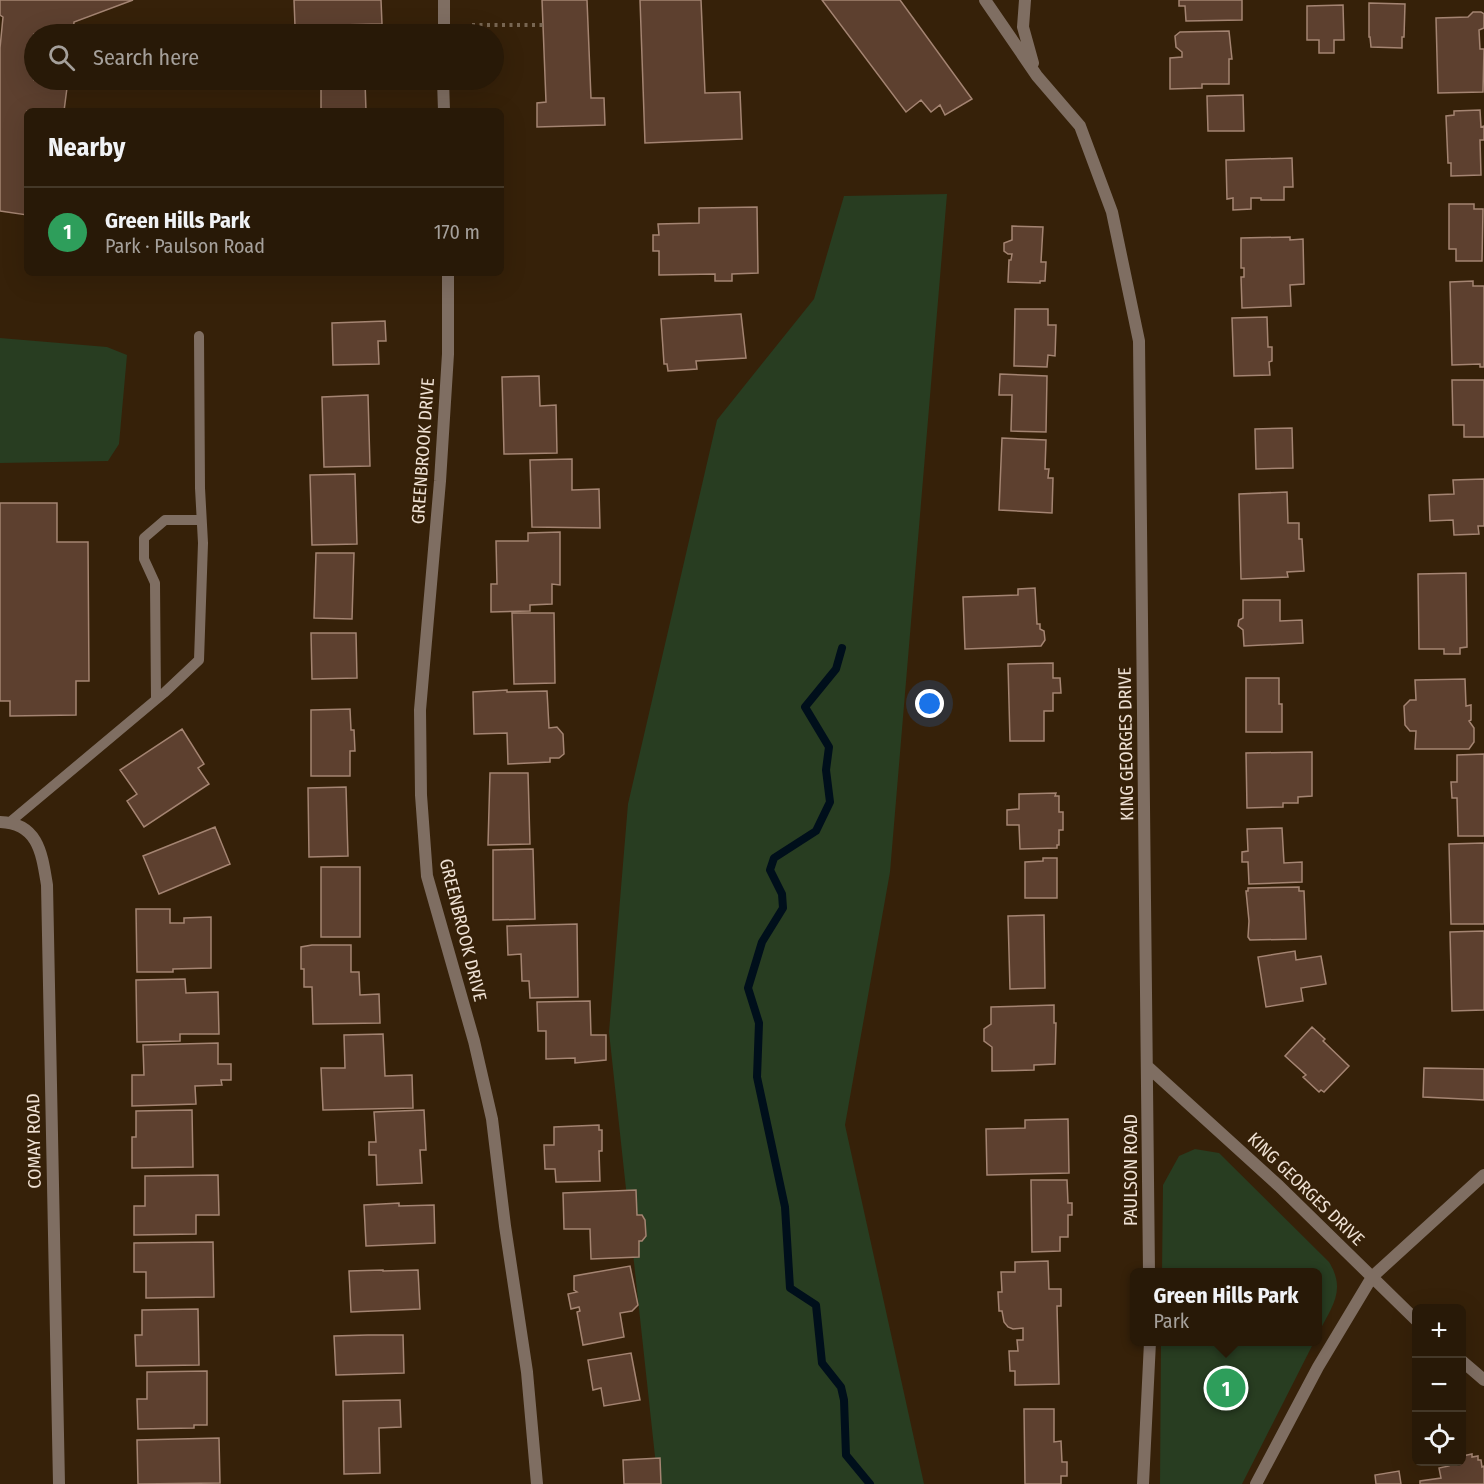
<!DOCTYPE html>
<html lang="en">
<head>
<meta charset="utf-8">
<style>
	:root { --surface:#281907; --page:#302211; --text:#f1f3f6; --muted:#a5a09b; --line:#443828; --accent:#fe8ebd }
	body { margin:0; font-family:"Fira Sans Condensed",sans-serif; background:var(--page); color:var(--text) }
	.controls { position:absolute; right:18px; bottom:18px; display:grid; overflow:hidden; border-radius:9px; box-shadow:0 6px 24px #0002 }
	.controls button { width:54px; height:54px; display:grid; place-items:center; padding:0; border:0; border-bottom:2px solid var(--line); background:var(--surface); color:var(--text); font:30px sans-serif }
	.you { position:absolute; left:930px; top:704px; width:21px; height:21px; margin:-15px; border:4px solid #fff; border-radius:50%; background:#1a73e8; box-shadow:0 0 0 9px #1a73e833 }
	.badge { display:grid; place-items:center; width:39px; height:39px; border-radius:50%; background:var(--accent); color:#fff; font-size:20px; font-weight:700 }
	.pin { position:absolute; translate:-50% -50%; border:3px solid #fff; box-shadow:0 2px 6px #0006 }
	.popup { position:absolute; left:1130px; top:1268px; width:192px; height:78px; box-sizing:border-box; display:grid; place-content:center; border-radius:9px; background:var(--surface); filter:drop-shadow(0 2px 4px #0005); font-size:20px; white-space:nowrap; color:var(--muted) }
	.popup b { font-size:22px; color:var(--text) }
	.popup::after { content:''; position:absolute; left:50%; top:100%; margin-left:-12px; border:12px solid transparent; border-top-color:var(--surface) }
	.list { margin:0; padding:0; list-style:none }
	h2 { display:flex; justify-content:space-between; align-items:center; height:78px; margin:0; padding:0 24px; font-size:26px }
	h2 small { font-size:20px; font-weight:400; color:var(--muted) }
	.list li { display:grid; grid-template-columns:39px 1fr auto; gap:18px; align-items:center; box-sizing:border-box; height:90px; padding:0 24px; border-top:2px solid var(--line) }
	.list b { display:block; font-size:22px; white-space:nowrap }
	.list p { margin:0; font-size:20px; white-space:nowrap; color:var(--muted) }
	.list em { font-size:20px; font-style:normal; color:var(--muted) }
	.icon { flex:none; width:33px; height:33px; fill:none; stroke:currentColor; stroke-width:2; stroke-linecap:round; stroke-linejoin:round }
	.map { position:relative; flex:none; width:1484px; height:1484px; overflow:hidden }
	.search { position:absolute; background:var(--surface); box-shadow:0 6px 24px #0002; left:24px; top:24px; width:480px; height:66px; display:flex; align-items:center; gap:15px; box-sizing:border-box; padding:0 21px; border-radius:33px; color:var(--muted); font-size:22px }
	.panel { position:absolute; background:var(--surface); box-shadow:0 6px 24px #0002; left:24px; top:108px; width:480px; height:168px; border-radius:9px }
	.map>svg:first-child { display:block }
</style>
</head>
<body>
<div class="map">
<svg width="1484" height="1484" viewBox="0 0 1484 1484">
	<rect width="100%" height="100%" fill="#362109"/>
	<path fill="#283d21" d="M947,194L890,872L845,1125L924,1484H658L609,1032L628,804L717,420L814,299L844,196Z
		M0,338L107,347L127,355L119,444L108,461L0,463Z
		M1195,1149L1219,1153L1329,1262C1347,1291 1331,1307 1318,1334V1272H1162L1163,1185L1179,1156Z
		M1161,1342H1314L1242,1484H1160Z"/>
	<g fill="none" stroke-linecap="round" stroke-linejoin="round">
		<path stroke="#000f1b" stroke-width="8" d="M842,648L836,669L805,707L829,747L826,770L830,802L816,831L774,858L770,870L782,894L783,908L762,942L748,988L759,1023L757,1077L785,1207L790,1288L816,1305L822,1363L841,1387L844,1400L846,1455L870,1484"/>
	</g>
	<path fill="#5d402f" stroke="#a48472" stroke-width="1.5" d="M0,0H133L74,22L73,34H34V80H68L64,111H27V215L0,211V48L3,17L0,15Z
		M294,0H381L382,24L295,26Z
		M542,0H587L591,98H604L605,125L537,127V103L546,102Z
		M640,0H701L705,93L740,92L742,139L645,143Z
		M822,0H900L972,99L945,115L940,105L931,112L921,100L906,112Z
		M1179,0H1242V20L1186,21L1185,6H1179Z
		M1369,3L1405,4L1404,37H1402V48L1371,47L1370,37H1369Z
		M1343,5L1344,40H1334V53H1319V40H1307V6Z
		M1473,12H1481L1484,14V28L1479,30L1480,49H1484L1483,92L1438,93L1436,18L1468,17Z
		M1229,31L1232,59H1229V84H1202V88L1170,89V58L1182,57V52L1176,47L1175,36L1180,32Z
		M313,80H374L365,81L366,111H321V87H313Z
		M1243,95L1244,131H1208L1207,96Z
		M1480,110L1481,127L1484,126V140H1480L1481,175L1451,176V163H1448L1446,116L1454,115V111Z
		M1292,158L1293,187H1284V200H1261V198H1251V209L1233,210V198L1227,199L1226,160Z
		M1449,204H1474V209H1483L1482,261H1456V249H1449Z
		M757,207L758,273L732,274V281H715V274L659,275V251H653V235H659L658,224L699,223V208Z
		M1012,226L1043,227L1041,262H1046L1045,281H1040V283L1008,282L1009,260H1011L1012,254H1008L1004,251V243L1012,240Z
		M1290,237V240L1303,239L1304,284L1290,285L1291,306L1242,308L1241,277H1244V268H1241V238Z
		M1473,281V286H1484V367H1480V364L1452,365L1450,282Z
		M1015,309H1048V325H1056L1055,356L1048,355L1047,367L1014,366Z
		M741,314L746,358L696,361L697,369L668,371L667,364H664L661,319Z
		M1267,317L1268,347H1272V361L1269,362L1270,375L1234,376L1232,318Z
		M385,321L386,341H378L379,364L333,365L332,323Z
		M1000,374L1047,376L1046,432L1011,431L1012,395H999Z
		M539,376L540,406L556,405L557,453L504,454L502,377Z
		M1452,380H1484V437H1464V425H1453Z
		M368,395L370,466L324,467L322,397Z
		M1292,428L1293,468L1256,469L1255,429Z
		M1002,438L1046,440L1045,469H1049L1048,478H1053L1052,513L999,510Z
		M572,459V490L599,489L600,528L532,527L530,460Z
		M355,474L357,544L312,545L310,475Z
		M1484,479V526H1478L1479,534L1454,535L1453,520L1430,521L1429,495L1454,494L1453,480Z
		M1287,492L1288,523H1299V539H1302L1304,571L1287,572L1288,577L1241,579L1239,494Z
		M0,503H57V542H88L89,681H76V715L10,716V701H0Z
		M560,532V585L552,584V604L530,605V611L491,612V584H497L496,541H528V533Z
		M316,553H354L352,619L314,618Z
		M1466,573L1467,647L1460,648V654H1444V649H1419L1418,574Z
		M1035,588L1037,624H1040V629L1044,631L1045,640L1041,646L965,649L963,597L1018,595V589Z
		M1243,600H1280V621L1302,620L1303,643L1244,646L1243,630L1238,626L1239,620L1243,618Z
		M512,613H554L555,683L514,684Z
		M311,633H356L357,678L312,679Z
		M1053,663V678H1060L1061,693H1053V711H1044V741H1010L1008,664Z
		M1246,678H1279V704H1282V732H1246Z
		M1465,679L1466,706L1471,705V720L1469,721L1474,728V742L1469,749H1415L1416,731H1410L1405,725L1404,706L1410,700H1416L1415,680Z
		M507,690V692L547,691L549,728L557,727L563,734L564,754L559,758H550V762L508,764L507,733L474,734L473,692Z
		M350,709L351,730H354L355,751H350V776H311V710Z
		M182,729L204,764L198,768L209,784L144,827L127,801L137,794L120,770Z
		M1312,752V796L1298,797V803H1283V807L1247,808L1246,753Z
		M1484,754V836H1458L1457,798H1452L1451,782H1457V755Z
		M490,773H528L530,844L488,845Z
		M346,787L348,856L309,857L308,788Z
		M1056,793L1055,796H1059V812H1063V830H1059V845H1057V848L1020,849L1019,825H1007V810L1019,809V794Z
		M215,827L230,864L159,894L143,856Z
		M1282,828L1284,863L1302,862V882L1249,884L1248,862H1242V852L1248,851L1247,829Z
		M1484,843V924H1451L1449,844Z
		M533,849L535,919L493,920V850Z
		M1043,858H1057V898H1025V862L1043,861Z
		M321,867H360V937H321Z
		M1299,887V891H1304L1306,939L1250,940L1248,937L1249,921L1246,891H1248V888Z
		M136,909H170V923H184V918L211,917V968L173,969V972H137Z
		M1044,915L1045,988L1010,989L1008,916Z
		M577,924L578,997L530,998L529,981H522L521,954L508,955L507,926Z
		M1484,931V1010L1452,1011L1450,932Z
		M312,945H351V972H359L360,995L379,994L380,1023L313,1024L312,987H304V969H301V947Z
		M1295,951L1296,960L1321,956L1326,984L1301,988L1303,1001L1266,1007L1258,957Z
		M185,979L186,993L218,992L219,1034H180V1041L137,1042L136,980Z
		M590,1001L591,1035H606V1060L575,1063V1058L546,1059V1031H538L537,1002Z
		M1054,1005V1023H1056L1055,1064L1034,1065V1070L992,1071V1047L984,1041V1029L991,1024V1007Z
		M1312,1027L1325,1039L1323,1041L1349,1066L1324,1092L1321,1090L1319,1092L1303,1077L1306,1075L1285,1056Z
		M383,1034L385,1076L412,1075L413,1108L323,1110L321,1068H345L344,1035Z
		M218,1043V1064H231V1080H221L222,1085L195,1086L196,1104L132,1106V1075H144L143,1045Z
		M1424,1068L1484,1069V1100L1423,1097Z
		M192,1110L193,1167L132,1168V1137H136V1111Z
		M424,1110L426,1150H420L422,1183L377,1185L376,1155H369V1142H376L374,1112Z
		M1068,1119L1069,1173L987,1175L986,1129L1025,1128V1120Z
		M599,1125V1130H602V1151H599L600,1181L556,1182L555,1169H545L544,1145H554V1127Z
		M218,1175L219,1215H196V1234L134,1235V1206H145V1176Z
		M1031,1180H1067L1068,1203H1072V1215H1068V1237H1060V1251L1032,1252Z
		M636,1190L637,1215H642L645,1220L646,1236L642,1241H639V1257L591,1259L590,1229H564L563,1193Z
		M399,1203V1206L434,1205L435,1243L366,1246L364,1205Z
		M213,1242L214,1297L146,1298V1272H134V1243Z
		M1048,1261L1049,1289H1061V1306H1057L1059,1384L1015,1385V1371H1010L1009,1351H1018L1017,1340H1023V1328L1013,1329L1008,1327L1004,1322L1002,1311H999L998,1292H1002L1001,1272H1015V1262Z
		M630,1266L638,1305L632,1311L620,1313L624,1337L583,1345L577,1312L580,1311L579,1307L571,1309L568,1294L577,1292L574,1290V1276Z
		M383,1270V1271L418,1270L420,1309L351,1312L349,1271Z
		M198,1309L199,1365L136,1366L135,1335H142V1310Z
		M368,1335H403L404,1373L336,1375L334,1336Z
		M631,1353L640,1400L604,1406L601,1388L593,1390L588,1360Z
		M207,1371V1425H194V1428L138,1429L137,1399H147V1372Z
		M400,1400L401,1427L379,1428L380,1473L344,1474L343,1401Z
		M1024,1409H1054V1442L1061,1441L1062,1462H1067V1476H1061V1484H1025Z
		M219,1438L220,1483L138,1484L137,1440Z
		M1472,1454V1457L1478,1456V1460H1481L1482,1467L1484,1466V1484H1420V1481L1441,1478L1439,1468L1449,1466V1462H1462V1456Z
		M660,1458L661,1484H624L623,1460Z
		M1399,1471L1401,1484H1376L1375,1475Z"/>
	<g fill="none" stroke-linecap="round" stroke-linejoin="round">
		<path stroke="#786652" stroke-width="4" stroke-dasharray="3 4.5" stroke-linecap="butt" d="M472,25H543"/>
		<path stroke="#7f6e62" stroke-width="10" d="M156,699L155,583L144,559V538L165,520H200
			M10,822L164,693L199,660L203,543L200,488L199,336"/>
		<path stroke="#7f6e62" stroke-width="12" d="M444,0V34
			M985,0L1037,76L1080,126L1112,212L1139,341L1149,1272
			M1025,0L1023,27L1033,63
			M443,80L444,111
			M448,273V354L440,481L420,710L421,795L427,876L474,1041L492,1119L505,1226L527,1372L537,1484
			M0,822C39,823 42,855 47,885L59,1484
			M1148,1067L1279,1186L1416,1320
			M1462,1361L1484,1380
			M1143,1484L1150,1342
			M1256,1484L1318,1367L1372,1277L1484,1175"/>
	</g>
	<g text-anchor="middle" stroke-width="4.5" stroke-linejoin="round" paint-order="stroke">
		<g font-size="18" fill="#efe1d4" stroke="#362109">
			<text transform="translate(423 451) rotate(-86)" y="6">GREENBROOK DRIVE</text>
			<text transform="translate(1126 744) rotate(-91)" y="6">KING GEORGES DRIVE</text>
			<text transform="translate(463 930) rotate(76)" y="6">GREENBROOK DRIVE</text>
			<text transform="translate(34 1141) rotate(-91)" y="6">COMAY ROAD</text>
			<text transform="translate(1131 1170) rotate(-90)" y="6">PAULSON ROAD</text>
			<text transform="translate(1306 1189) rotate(44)" y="6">KING GEORGES DRIVE</text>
		</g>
	</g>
</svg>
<div class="controls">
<button>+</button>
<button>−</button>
<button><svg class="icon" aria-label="locate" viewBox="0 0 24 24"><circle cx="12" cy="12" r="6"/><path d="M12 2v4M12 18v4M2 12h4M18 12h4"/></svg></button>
</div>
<div class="you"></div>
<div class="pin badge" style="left:1226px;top:1388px;background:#2e9e5b">1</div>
<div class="popup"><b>Green Hills Park</b>Park</div>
<div class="search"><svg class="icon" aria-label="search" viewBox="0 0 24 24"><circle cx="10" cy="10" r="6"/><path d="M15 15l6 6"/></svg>Search here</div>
<section class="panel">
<h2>Nearby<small></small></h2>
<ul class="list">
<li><span class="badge" style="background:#2e9e5b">1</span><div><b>Green Hills Park</b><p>Park · Paulson Road</p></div><em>170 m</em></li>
</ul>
</section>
</div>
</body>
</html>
